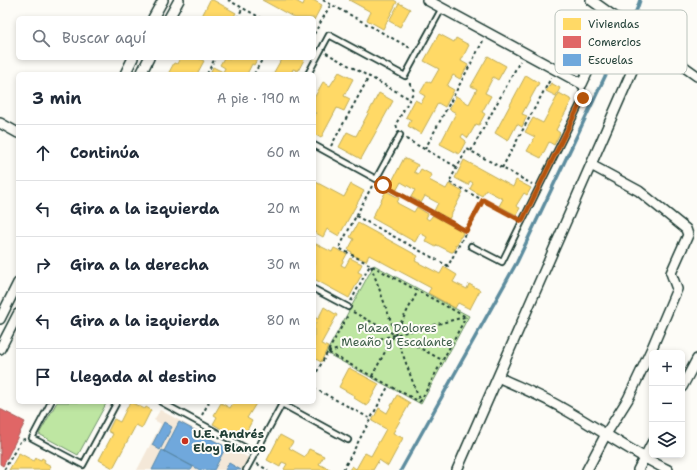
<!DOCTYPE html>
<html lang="es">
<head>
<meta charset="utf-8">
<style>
	:root { --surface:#fff; --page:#f2f2f3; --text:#1f2937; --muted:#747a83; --line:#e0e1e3 }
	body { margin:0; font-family:"Shantell Sans",sans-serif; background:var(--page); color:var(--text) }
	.controls { position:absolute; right:12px; bottom:12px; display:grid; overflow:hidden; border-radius:6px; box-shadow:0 2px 6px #0003 }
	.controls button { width:36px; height:36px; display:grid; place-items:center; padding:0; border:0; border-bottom:1px solid var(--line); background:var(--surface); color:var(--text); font:20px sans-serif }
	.stop { position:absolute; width:12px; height:12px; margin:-9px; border:3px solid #b45309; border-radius:50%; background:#fff }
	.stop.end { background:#b45309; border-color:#fff; box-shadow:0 1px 4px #0008 }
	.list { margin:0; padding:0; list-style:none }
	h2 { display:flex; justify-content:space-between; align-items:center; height:52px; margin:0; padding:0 16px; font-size:17px }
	h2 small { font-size:13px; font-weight:400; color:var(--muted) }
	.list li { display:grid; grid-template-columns:26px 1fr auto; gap:12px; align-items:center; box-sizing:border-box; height:56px; padding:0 16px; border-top:1px solid var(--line) }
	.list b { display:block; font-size:15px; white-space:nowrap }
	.list em { font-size:13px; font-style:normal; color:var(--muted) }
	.icon { flex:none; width:22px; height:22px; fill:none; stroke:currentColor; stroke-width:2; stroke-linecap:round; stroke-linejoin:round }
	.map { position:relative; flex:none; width:697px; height:470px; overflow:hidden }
	.search { position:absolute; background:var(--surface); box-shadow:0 2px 6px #0003; left:16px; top:16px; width:300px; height:44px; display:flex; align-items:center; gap:10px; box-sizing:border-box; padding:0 14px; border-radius:6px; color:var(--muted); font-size:15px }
	.panel { position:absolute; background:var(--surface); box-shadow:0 2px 6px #0003; left:16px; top:72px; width:300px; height:332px; border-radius:6px }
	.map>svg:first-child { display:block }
</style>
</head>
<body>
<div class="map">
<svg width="697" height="470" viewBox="0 0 697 470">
	<rect width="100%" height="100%" fill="#fdfcf7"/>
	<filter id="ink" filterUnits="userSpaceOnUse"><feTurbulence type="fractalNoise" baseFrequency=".025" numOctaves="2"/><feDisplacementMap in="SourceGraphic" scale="8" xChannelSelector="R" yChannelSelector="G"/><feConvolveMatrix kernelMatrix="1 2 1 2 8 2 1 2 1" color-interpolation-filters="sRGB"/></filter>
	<g filter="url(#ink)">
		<path fill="#f4e8d8" d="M160,410L249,458L241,470H137L161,424L154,420Z"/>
		<path fill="#bee6a2" stroke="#6e926b" d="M374,265L469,316L421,404L326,353Z
			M57,402H107L78,455L39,434Z"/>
		<path fill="#ffd966" stroke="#bcaa57" d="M210,0H213L236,13L233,18H201Z
			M262,0H294L303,5L305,0H313L322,5L314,20V18H295Z
			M349,0H394L397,2L383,29L367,20L371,12Z
			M399,3L410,9L400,27L389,21Z
			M439,34L454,42L456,38L469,45L461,61L468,65L460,79L453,75L447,86L454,90L445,107L438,103L421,134L408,126L411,120L406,117L415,100L421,103L425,96L420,93L427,81L431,83L439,69L424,61Z
			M488,56L506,66L498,80L493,77L485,93L491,96L482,112L485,114L479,125L476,124L468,138L463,134L461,137L466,141L459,154L440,144L456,113L449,109L456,96L469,104L477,89L471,86Z
			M180,58H198L204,61L197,74H168L174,63L177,64Z
			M224,58H258L254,65L252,64L247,74H210L213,67L223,72L225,68L220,65Z
			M282,58H305L298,71L293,69L291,74H273Z
			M339,72L353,79L344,96L350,99L344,111L337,108L321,138L314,134V115L316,113L314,112V98L323,82L330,86Z
			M526,75L539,83L522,114L527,116L522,127L517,124L508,141L495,133Z
			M551,83L560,88L556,96L546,91Z
			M379,93L393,101L361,159L339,147L347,132L356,136Z
			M559,93L572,100L556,130L560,133L554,145L549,142L541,158L527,151L535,137L525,132L533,118L543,123Z
			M404,158L418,165L414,172L418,174L421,169L432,175L429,180L446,189L449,184L463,192L449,219L434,211L438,203L425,196L421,203L411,197L415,190L401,182L396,191L389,187Z
			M464,160L513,187L516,180L531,188L527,195L524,193L516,206L520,208L516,215L499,206L503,199L486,190L482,196L470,189L473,183L470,181L468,185L455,178Z
			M314,181L344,197L351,184L364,191L339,236L327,229L323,237L314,232Z
			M386,191L399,198L397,203L414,212L417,207L428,214L426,218L429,220L433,215L462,231L463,233L461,237L459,238V241L457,244L455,245L456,248L453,252H451L437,245L436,247L425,241L427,237L420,233L415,242L372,218Z
			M358,223L418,256L415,261L440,274L444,267L457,275L453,282L467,289L469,284L480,290L470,309L458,303L455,308L428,293L431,288L369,255L366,261L351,254L352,252L348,250L354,239L350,237Z
			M314,243L332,252L334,248L347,254L341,265L345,267L350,258L362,264L358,272L362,274L349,298L314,279Z
			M324,307L337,315L321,344L328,347L321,362L314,358V326L316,323L314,322V317L318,319Z
			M349,368L379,384L367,406L354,398L355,396L339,387Z
			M397,395L410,403L393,433L403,438L388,466L379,460L373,470H349L352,466L356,469L365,453L371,456L386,429L372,421L379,408L387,413Z
			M130,402L145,409L146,407L151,410L142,428L136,425L113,468L99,460L113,434L108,431L114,419L120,422Z
			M231,402H257L247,418L252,421L244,436L232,430L230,434L213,424L217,417L214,415L221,403L230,408L233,403Z
			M280,435L293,442L289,448L305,457L309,449L324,456L319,464L330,470H285L284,469L287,464L282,462L280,467L267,460Z
			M19,453L34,461L36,458L41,460L42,458L45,460L44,462L51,466L49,469L51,470H9Z"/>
		<path fill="#e06666" stroke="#a65a57" d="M0,409L25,422L3,466L0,464Z"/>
		<path fill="#6fa8dc" stroke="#5788aa" d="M164,422L172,427L160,450L152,445Z
			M179,422L226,447L214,470H200L164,451Z
			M162,450L193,467L191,470H152Z
			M229,463L241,470H225Z"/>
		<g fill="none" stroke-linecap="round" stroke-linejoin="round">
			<path stroke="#5d8d9f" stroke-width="3.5" d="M401,470L517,262L637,9L640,0"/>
			<defs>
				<path id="service" d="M308,74L329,35L405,76L442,8
					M314,145L376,179L400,135
					M471,246L502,262L583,98L582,84
					M314,289L348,307
					M51,402L32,438L83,465L117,402
					M161,402L255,453
					M246,470L282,404L348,440"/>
				<path id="minor" d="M427,0L582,84L614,16
					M591,0L697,76
					M153,18L163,0
					M169,18L179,0
					M125,74L133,58
					M141,74L149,58
					M0,123L18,133
					M0,319L18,283
					M0,349L18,314
					M498,377C519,387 542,396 562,408C598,428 631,452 668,470
					M682,387L697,359
					M457,470L646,39
					M587,470L606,434L628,399L652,348L677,289L671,273L688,235L686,229L639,191L591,165
					M638,470L652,443"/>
			</defs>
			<use href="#service" stroke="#1f3d34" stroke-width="8"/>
			<use href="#minor" stroke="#1f3d34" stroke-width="12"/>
			<path stroke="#1f3d34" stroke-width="2" stroke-dasharray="3 3" stroke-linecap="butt" d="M228,0L261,18
				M323,0L412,49
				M237,18L243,8
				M314,34L331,4
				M326,53L410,99
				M207,74L215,58
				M254,74L263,58
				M397,128L396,124L414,91L409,82
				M406,139L457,167
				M331,146L369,77
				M425,149L483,41
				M471,151L520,61
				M502,168L551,78
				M382,184L467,231
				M372,186L339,248L466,317
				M356,216L448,266L483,200
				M516,218L449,182L467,149L532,184
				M371,266L420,402
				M351,301L370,265
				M353,312L442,360
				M328,352L465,317
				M329,353L420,402
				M372,376L418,291
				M314,377L348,315
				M314,388L371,419
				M420,402L466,317
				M202,415L209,402
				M257,464L268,470
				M4,470L21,440L25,439
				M343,470L389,385"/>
			<use href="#service" stroke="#fdfcf7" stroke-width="4.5"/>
			<use href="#minor" stroke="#fdfcf7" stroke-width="9"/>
		</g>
	</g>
	<g fill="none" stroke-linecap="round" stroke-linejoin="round" filter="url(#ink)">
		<path stroke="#b45309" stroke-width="5" d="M383,185L466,231L483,200L522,221L583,98"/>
	</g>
	<circle fill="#c8321e" stroke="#fdfcf7" stroke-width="1.5" cx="185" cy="441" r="4"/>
	<g text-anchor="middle" stroke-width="4" stroke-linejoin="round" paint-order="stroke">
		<g font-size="12" fill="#3f5f4a" stroke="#fdfcf7">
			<text x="397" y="332">Plaza Dolores<tspan x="397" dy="14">Meaño y Escalante</tspan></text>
		</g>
		<g font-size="12" font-weight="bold" fill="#1f3d34" stroke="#fdfcf7" text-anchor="start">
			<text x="193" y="438">U.E. Andrés<tspan x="193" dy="14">Eloy Blanco</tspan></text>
		</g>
	</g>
	<rect x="555" y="10" width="132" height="64" rx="6" fill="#fdfcf7" stroke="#bac3bc" stroke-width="1"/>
	<rect x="563" y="18" width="18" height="12" fill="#ffd966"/>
	<rect x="563" y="36" width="18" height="12" fill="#e06666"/>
	<rect x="563" y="54" width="18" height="12" fill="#6fa8dc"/>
	<g font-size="11" fill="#1f3d34">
		<text x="588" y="28">Viviendas</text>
		<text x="588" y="46">Comercios</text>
		<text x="588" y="64">Escuelas</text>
	</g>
</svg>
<div class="controls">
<button>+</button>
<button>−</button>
<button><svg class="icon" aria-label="layers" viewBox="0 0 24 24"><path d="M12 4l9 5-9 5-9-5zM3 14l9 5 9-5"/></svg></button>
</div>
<div class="stop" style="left:383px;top:185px"></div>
<div class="stop end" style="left:583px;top:98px"></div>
<div class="search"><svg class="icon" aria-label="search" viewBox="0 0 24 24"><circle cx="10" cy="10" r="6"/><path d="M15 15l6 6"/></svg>Buscar aquí</div>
<section class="panel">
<h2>3 min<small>A pie · 190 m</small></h2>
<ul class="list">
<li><svg class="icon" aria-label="ahead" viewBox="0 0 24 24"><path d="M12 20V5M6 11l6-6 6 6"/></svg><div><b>Continúa</b></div><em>60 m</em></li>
<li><svg class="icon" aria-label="left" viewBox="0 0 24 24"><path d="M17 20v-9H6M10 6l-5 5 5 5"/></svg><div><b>Gira a la izquierda</b></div><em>20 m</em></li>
<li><svg class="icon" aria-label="right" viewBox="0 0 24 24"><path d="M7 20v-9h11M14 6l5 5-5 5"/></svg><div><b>Gira a la derecha</b></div><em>30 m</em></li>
<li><svg class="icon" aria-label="left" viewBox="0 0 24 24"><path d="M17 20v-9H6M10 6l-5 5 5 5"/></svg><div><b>Gira a la izquierda</b></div><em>80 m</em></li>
<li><svg class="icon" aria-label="arrive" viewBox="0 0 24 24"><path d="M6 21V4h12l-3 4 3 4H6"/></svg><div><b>Llegada al destino</b></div></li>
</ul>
</section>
</div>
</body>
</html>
